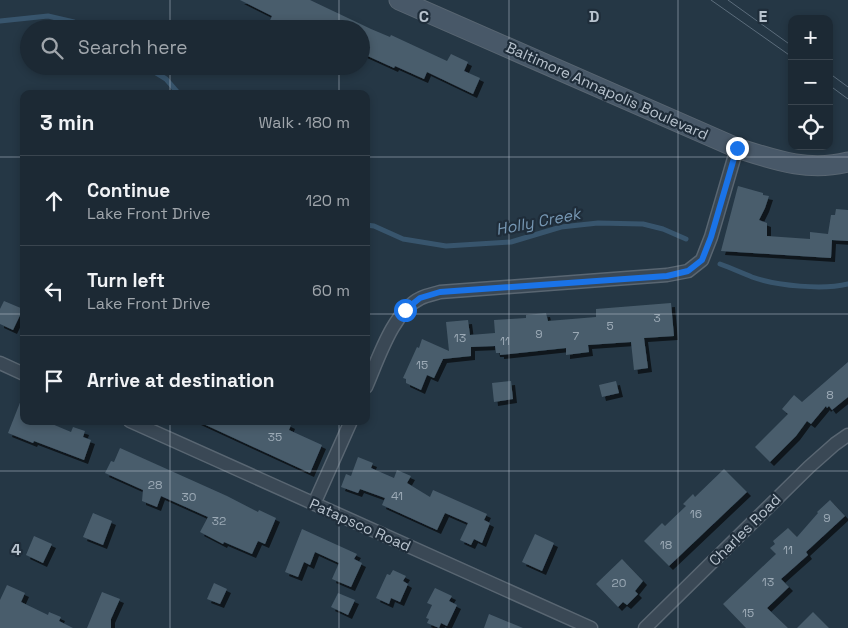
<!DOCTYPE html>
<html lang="en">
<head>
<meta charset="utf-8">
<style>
	:root { --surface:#1c2934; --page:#293540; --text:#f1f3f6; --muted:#a0a6ac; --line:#3a454f }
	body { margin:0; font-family:"Space Grotesk",sans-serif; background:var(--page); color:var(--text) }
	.controls { position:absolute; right:15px; top:15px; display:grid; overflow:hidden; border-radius:10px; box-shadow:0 2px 8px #0003 }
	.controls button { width:45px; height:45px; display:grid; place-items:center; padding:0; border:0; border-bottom:1px solid var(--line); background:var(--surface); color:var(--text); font:25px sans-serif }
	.stop { position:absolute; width:15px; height:15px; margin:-11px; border:4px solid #1a73e8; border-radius:50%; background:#fff }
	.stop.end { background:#1a73e8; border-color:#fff; box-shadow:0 1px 5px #0008 }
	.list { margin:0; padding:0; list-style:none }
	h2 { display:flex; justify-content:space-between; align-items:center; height:65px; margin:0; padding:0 20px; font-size:21px }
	h2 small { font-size:16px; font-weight:400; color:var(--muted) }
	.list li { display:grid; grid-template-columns:32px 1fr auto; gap:15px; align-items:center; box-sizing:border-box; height:90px; padding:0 20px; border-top:1px solid var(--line) }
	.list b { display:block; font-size:19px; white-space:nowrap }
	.list p { margin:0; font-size:16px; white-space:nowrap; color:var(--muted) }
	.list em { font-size:16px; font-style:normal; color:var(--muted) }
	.icon { flex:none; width:28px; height:28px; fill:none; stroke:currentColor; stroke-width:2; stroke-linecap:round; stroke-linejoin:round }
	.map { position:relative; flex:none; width:848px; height:628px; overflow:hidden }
	.search { position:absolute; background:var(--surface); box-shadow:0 2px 8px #0003; left:20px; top:20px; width:350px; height:55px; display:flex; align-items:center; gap:12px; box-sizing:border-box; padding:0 18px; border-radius:28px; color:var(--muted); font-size:19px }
	.panel { position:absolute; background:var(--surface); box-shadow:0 2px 8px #0003; left:20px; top:90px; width:350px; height:335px; border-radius:10px }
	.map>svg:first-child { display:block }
</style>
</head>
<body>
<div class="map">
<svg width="848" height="628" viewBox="0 0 848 628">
	<defs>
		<filter id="shadow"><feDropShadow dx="4" dy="4" stdDeviation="0" flood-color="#0009"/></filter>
	</defs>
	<rect width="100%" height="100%" fill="#253745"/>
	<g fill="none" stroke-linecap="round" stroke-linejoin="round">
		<path stroke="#38556d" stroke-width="5" d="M0,21L48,16L74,22L92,29
			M145,66L166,79L179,94
			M366,225L374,226L403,239L446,246L511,242L561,227L598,223L643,224L663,229L686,239
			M720,264C731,268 742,273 752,277C777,286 823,290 848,284"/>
	</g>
	<path fill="#495d6c" filter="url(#shadow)" d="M240,0H310L371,29L390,37L391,35L447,61L451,54L468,62L464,71L480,78L473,94L427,72L424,79L395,66L394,68L361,53V29H266L272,16Z
		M738,186L763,193V195L769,196L765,208L759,220L767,223V236L810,239V232L828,234L831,215H835L836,209L848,210V241L832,240L831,258L721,251Z
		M4,301L23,309L13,330L0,324V309Z
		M671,303L674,336L644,338L648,368L634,370L631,342L588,345L589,352L566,355V348L500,355V353H496L495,346L471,347V356L443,359L434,378L427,375L421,390L406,383V379L403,378L417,347L419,348L422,339L449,351L446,322L468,320L470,335L495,333L494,320L526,318V315L546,313L548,321L596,317V309Z
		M848,362V397L832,410L829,406L827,408L826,406L811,424L807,421L796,436L770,462L755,447L788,414L782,409L794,395L802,402Z
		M511,381L513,399L494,402L492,383Z
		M616,381L619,393L602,397L599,385Z
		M23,395L24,421H45L71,432L73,427L85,431L83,437L91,440L84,460L34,441L33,443L8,433Z
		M197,421H283L291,425L289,430L322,445L310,473Z
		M120,448L227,496L258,512L259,510L276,518L265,544L258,541L252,554L224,542L223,544L200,532L208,517L161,496L157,507L142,501L143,490L105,473L111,461L114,462Z
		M358,457L373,463L371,468L394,478L397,470L411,476L407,483L430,497L433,490L487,514L484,520L490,523L482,543L474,539L471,545L460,540L468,523L445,513L437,530L382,505L385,498L360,489L358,493L341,487L346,474L351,476Z
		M724,469L747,492L669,566L644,541L662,523L665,526L686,506L683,504L693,494L695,497Z
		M830,500L845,516L806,552L808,555L781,579L789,587L767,608L788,628H746L723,604L776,554L770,548L775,544L773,541L788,528L797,537L818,513L817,512Z
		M93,513L112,521L103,545L83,537Z
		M302,529L357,554L354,559L362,563L351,587L332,579L339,563L315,552L310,565L304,562L298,577L285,572Z
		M535,534L554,543L542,571L522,562Z
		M34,536L52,544L43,563L26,555Z
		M622,559L643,581L635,591L638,594L627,605L623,602L618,607L596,584Z
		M393,570L406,576L403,581L408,584L400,602L391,598L389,604L376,598L387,574L390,575Z
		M214,583L227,589L220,604L207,599Z
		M7,585L25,593L21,602L48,615L49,612L61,617L59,621L73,628H0V600Z
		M435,588L452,596L449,601L457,605L447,626L441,623L439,628L427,623L429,619L426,618L432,605L427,603Z
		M102,592L120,599L111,619V628H87Z
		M338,593L355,600L348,615L331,607Z
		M813,612L829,628H797Z
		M489,614L523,628H484Z"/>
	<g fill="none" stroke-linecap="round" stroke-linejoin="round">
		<defs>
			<path id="minor" d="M0,363L24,374
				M366,387C378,360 393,311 421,298C427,295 434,294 440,292L667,275L688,271L702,260L711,237L737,148
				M130,421L591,628
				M314,504L351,421
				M645,628L809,467L835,444L848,435"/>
			<path id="secondary" d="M399,0L737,148C775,160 808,172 848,162"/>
		</defs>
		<use href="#minor" stroke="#596672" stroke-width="15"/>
		<use href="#secondary" stroke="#596672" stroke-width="21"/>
		<use href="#minor" stroke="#3a4855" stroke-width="12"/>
		<use href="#secondary" stroke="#485868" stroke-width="19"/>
		<path stroke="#5c6d7c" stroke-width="1" d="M711,0L792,57
			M728,0L792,46
			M829,73L848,87
			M829,85L848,99"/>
	</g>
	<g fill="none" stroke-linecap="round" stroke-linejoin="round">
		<path stroke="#1a73e8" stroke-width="6" d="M405,310L420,298L440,292L667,276L688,271L702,260L711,237L737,148"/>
	</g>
	<path fill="none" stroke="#b8c3ce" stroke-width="1" stroke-opacity="0.55" d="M170,0V29M339,0V29M509,0V628M678,0V628M170,66V94M339,66V94M0,157H24M366,157H848M0,314H24M366,314H848M170,421V628M339,421V628M0,471H848"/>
	<g text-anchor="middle" stroke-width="4.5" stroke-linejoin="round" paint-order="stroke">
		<g font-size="12" fill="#9caab6">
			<text x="657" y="322">3</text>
			<text x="610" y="330">5</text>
			<text x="539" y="338">9</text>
			<text x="576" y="340">7</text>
			<text x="460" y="342">13</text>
			<text x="505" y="345">11</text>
			<text x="422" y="369">15</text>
			<text x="830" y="399">8</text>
			<text x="275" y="441">35</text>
			<text x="155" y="489">28</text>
			<text x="397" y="500">41</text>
			<text x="189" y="501">30</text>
			<text x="696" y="518">16</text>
			<text x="827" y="522">9</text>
			<text x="219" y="525">32</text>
			<text x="666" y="549">18</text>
			<text x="788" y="554">11</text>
			<text x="768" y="586">13</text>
			<text x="619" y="587">20</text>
			<text x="748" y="617">15</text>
		</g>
		<g font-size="15" fill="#b8c3ce" stroke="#1f2d3a">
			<text transform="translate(607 91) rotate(24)" y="5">Baltimore Annapolis Boulevard</text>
			<text transform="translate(360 525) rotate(24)" y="5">Patapsco Road</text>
			<text transform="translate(745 530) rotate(-45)" y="5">Charles Road</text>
		</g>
		<g font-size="16" font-style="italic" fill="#7697b3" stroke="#1f2d3a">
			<text transform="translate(538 221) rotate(-11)" y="6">Holly Creek</text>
		</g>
	</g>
	<g font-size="16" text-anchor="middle" font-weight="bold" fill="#b8c3ce" stroke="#1f2d3a" stroke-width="4.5" stroke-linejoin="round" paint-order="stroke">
		<text x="424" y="22">C</text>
		<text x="594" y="22">D</text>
		<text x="763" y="22">E</text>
		<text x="16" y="555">4</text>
	</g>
</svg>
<div class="controls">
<button>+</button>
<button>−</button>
<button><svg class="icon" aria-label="locate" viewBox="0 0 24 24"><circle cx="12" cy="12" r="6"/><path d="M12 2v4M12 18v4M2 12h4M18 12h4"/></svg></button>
</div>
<div class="stop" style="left:405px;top:310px"></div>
<div class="stop end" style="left:737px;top:148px"></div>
<div class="search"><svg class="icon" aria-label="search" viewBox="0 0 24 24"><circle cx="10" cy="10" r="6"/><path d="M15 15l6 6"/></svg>Search here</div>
<section class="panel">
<h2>3 min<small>Walk · 180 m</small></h2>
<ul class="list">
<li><svg class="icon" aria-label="ahead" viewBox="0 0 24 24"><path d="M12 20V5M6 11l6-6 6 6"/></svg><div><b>Continue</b><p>Lake Front Drive</p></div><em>120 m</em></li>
<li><svg class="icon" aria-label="left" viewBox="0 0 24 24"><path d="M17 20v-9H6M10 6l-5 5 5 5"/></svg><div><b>Turn left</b><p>Lake Front Drive</p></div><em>60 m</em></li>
<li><svg class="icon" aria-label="arrive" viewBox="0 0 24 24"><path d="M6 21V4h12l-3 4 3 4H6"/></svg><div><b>Arrive at destination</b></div></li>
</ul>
</section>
</div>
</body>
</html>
